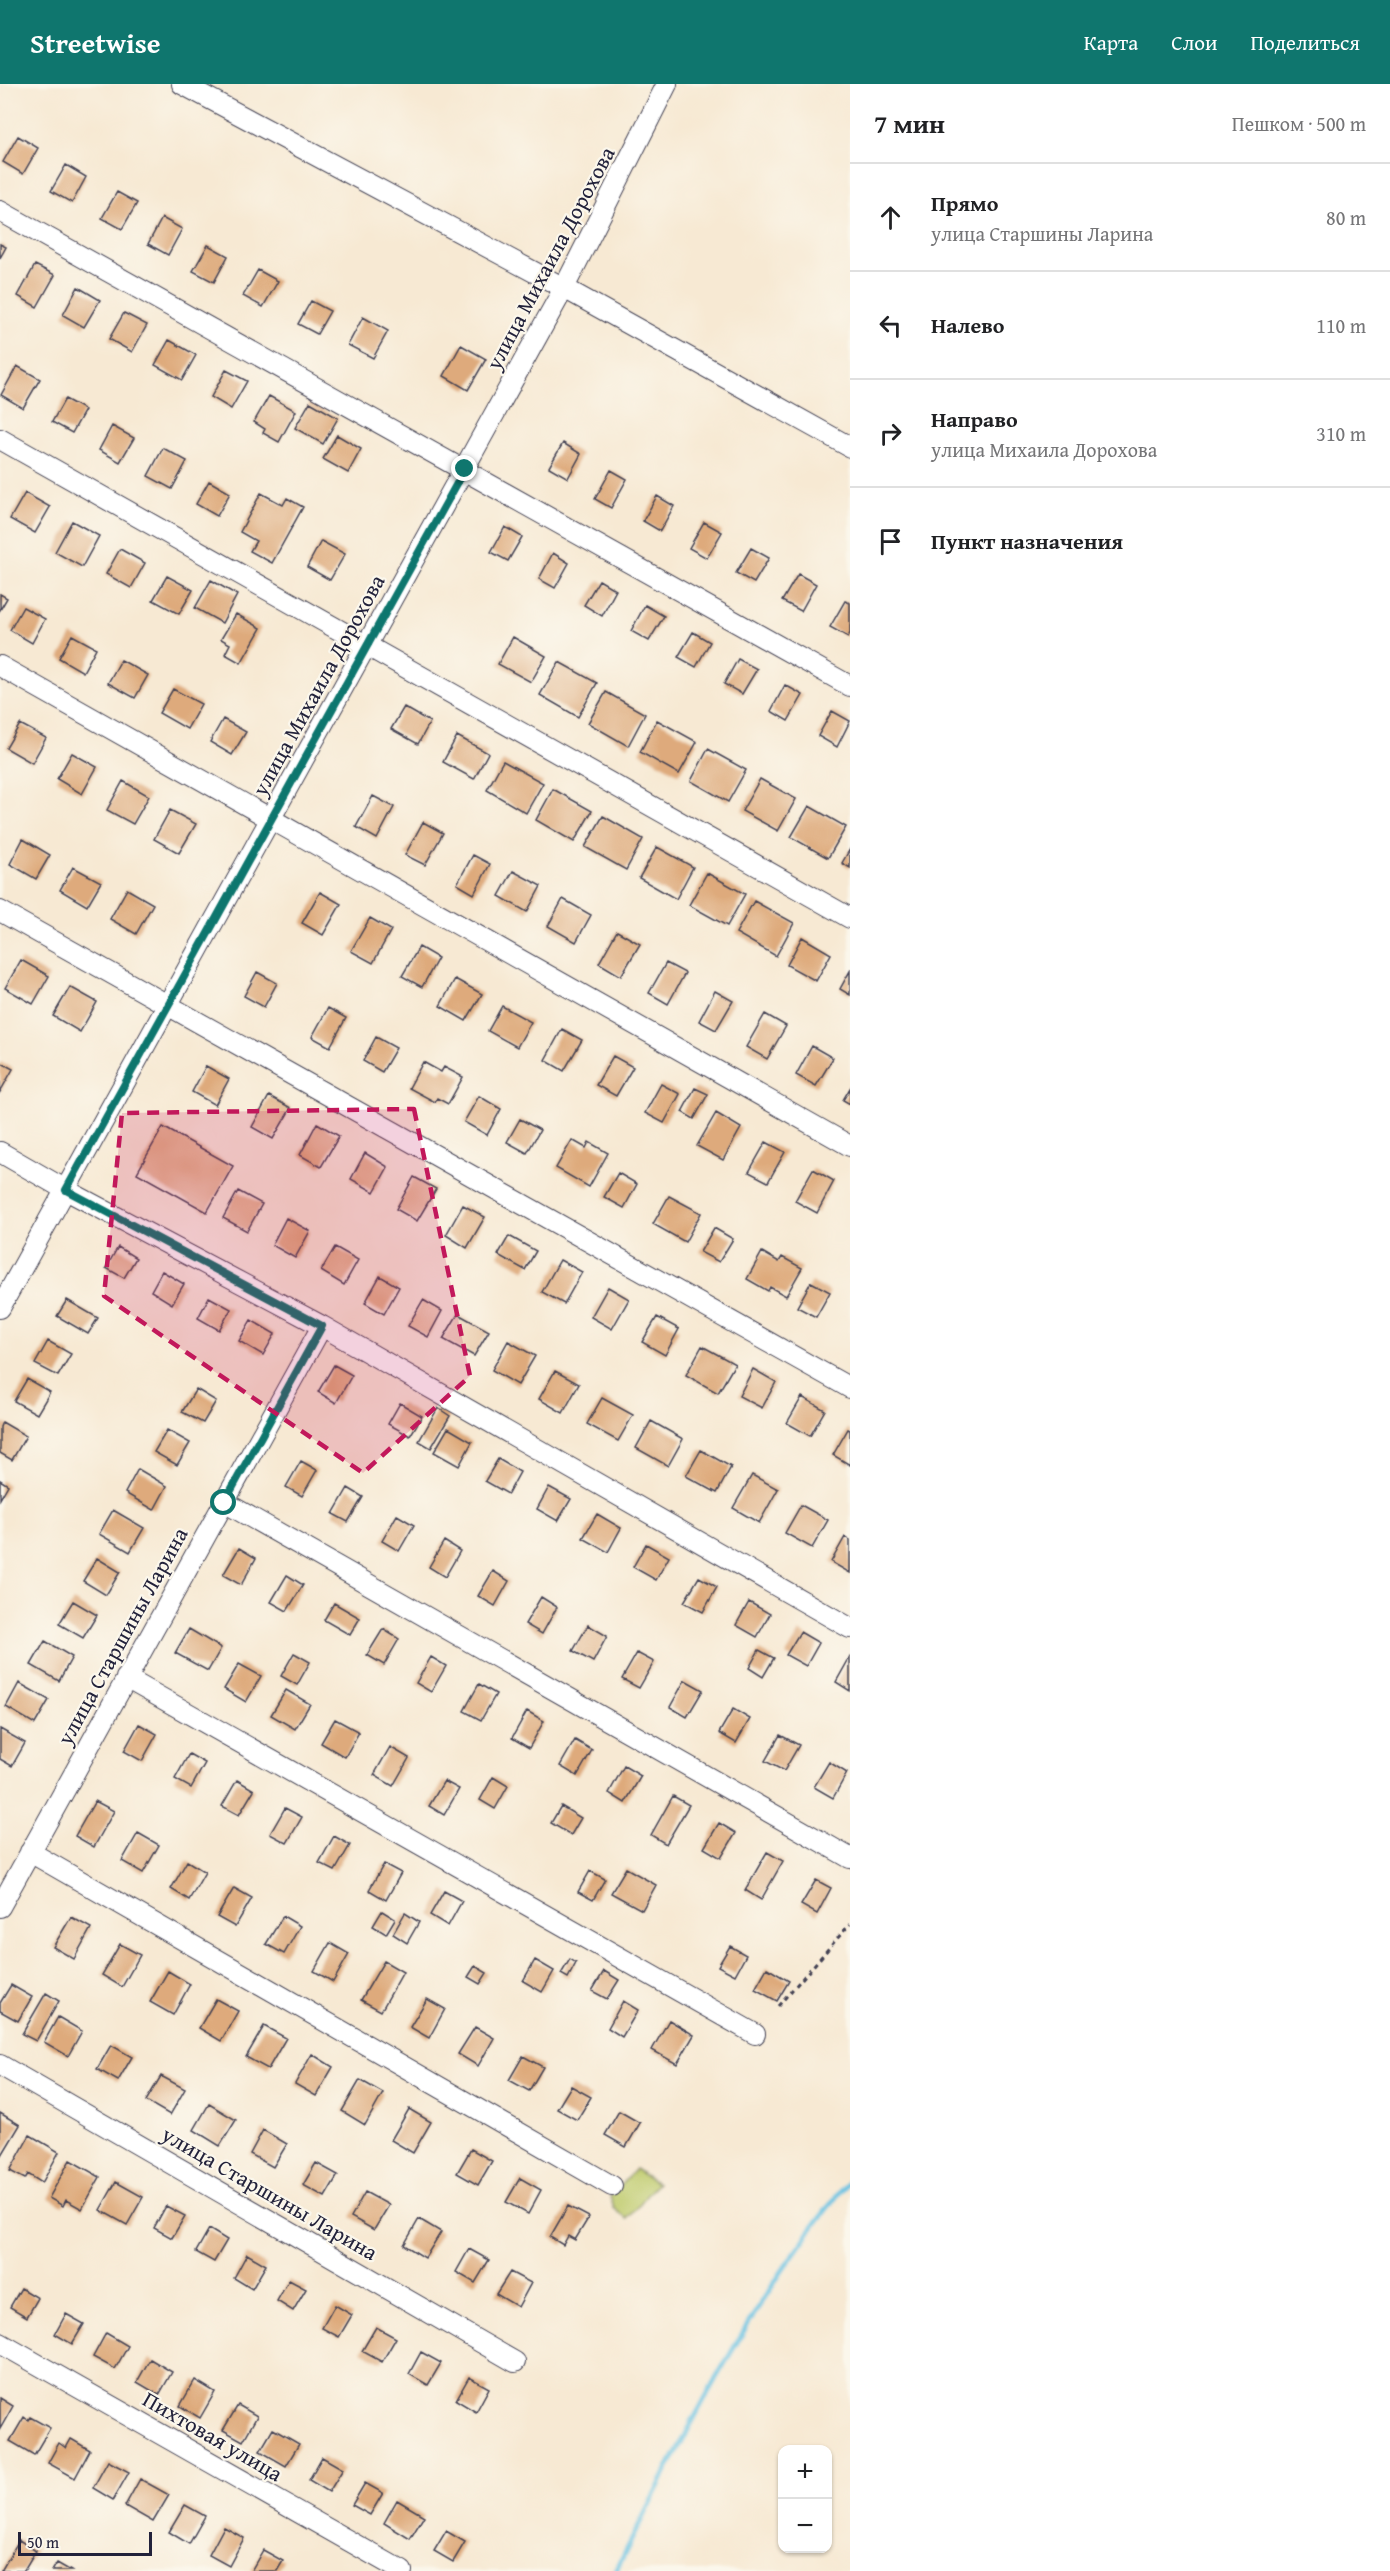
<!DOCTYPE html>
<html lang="ru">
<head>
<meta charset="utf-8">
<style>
	:root { --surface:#fff; --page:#f2f2f2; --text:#202124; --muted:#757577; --line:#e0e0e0; --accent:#0f766e }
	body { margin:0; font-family:"Gentium Book Plus",serif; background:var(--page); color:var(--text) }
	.controls { position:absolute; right:18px; bottom:18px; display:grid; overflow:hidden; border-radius:12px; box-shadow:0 2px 4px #0004 }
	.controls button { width:54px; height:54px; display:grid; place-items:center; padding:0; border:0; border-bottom:2px solid var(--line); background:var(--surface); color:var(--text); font:30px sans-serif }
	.scale { position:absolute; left:18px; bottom:15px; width:134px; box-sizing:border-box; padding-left:6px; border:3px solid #22223b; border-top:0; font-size:16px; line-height:21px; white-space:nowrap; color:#22223b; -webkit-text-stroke:4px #fbf7ec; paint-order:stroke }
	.stop { position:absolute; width:18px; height:18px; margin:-14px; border:4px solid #0f766e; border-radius:50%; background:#fff }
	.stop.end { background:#0f766e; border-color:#fff; box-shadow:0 2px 6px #0008 }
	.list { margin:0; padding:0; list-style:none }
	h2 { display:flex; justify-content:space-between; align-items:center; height:78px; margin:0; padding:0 24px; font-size:26px }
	h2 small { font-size:20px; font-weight:400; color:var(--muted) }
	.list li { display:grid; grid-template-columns:39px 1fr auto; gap:18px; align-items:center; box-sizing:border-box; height:108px; padding:0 24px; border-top:2px solid var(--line) }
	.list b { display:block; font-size:22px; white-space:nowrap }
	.list p { margin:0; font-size:20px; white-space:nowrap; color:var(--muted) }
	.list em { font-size:20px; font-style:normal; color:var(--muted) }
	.icon { flex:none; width:33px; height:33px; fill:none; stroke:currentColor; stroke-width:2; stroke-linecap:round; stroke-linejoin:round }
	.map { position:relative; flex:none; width:850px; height:2487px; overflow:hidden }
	header { display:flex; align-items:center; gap:36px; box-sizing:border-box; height:84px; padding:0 30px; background:var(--accent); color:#fff }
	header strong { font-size:28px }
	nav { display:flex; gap:33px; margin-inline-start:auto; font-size:21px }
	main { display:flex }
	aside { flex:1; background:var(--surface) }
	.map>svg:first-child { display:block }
</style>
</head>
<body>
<header>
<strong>Streetwise</strong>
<nav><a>Карта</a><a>Слои</a><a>Поделиться</a></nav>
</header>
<main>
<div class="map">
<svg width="850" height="2487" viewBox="0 0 850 2487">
	<rect width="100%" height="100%" fill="#fbf7ec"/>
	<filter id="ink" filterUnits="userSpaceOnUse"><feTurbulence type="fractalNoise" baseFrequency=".0167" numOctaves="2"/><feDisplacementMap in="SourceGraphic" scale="12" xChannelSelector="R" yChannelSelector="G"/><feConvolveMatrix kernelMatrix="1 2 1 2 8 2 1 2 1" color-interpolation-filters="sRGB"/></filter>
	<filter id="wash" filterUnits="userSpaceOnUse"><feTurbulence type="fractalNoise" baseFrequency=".008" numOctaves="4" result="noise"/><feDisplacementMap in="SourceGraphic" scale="24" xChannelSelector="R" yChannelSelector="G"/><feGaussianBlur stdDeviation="1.35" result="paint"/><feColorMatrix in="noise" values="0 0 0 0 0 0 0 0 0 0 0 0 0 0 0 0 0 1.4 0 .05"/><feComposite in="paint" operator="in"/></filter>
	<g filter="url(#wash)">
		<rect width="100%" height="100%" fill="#f7e9d3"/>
		<path fill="#beca6b" stroke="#707653" stroke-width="1.5" d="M635,2085L657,2099L627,2135L614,2124L610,2113Z"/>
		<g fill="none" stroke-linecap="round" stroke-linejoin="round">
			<path stroke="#63c0e1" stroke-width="5" d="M616,2487C683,2352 753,2212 850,2096"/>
		</g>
		<g id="blocks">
			<path fill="#deaa7c" d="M18,52L38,64L23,90L3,78Z
				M66,81L86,93L72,119L51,107Z
				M117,108L137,119L122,145L102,134Z
				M162,134L182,145L168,171L148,160Z
				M0,160L6,163L0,174Z
				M208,161L228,172L214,198L193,187Z
				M35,181L55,191L37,223L18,212Z
				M258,186L278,197L263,223L243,212Z
				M78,203L100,216L84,243L63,231Z
				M311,217L330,227L317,250L298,240Z
				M124,229L147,241L132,268L109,255Z
				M363,233L388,247L373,274L348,261Z
				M169,256L196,271L182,296L155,281Z
				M461,261L486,275L468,306L444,292Z
				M17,282L40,295L23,324L1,311Z
				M226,286L247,297L231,325L211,313Z
				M269,312L296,327L279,358L263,349L265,345L254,338Z
				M65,315L85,326L72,349L52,338Z
				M310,318L338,334L323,360L295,344Z
				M112,342L134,354L120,378L99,366Z
				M337,351L361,365L348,389L323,375Z
				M563,359L581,370L568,394L549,383Z
				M163,364L187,377L172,405L148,392Z
				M611,386L627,395L611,424L595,415Z
				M209,397L230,409L217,432L196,420Z
				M25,409L50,423L35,449L10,435Z
				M261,409L283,421L287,414L303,423L272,479L250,467L256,457L240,448Z
				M657,412L674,422L660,447L643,437Z
				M72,437L99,452L82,483L55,468Z
				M704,438L722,448L707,474L689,464Z
				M505,443L522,453L508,477L491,468Z
				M321,457L345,470L330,496L307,483Z
				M751,464L769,474L754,499L736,489Z
				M120,465L145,479L131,504L106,490Z
				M553,469L569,479L555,504L539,495Z
				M798,490L816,500L801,527L782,517Z
				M167,492L193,506L179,530L153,516Z
				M211,496L237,511L222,539L195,524Z
				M599,496L616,506L602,532L584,521Z
				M0,510L7,514L0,526Z
				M845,517L850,519V549L848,553L830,543Z
				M645,521L664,532L649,557L631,547Z
				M23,523L45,535L32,559L10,546Z
				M236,530L261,544L241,579L225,570L230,560L221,555Z
				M693,548L710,558L696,583L678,573Z
				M72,551L96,564L83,588L59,574Z
				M513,553L546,572L531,598L498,580Z
				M738,575L757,585L742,610L724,600Z
				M121,576L148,591L135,614L108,599Z
				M559,578L597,599L578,633L540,611Z
				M785,601L803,611L788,637L771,627Z
				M173,605L201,620L187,645L159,629Z
				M606,608L645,630L628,662L588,639Z
				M404,623L430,638L418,660L391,645Z
				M832,627L850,637L837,663L818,652Z
				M223,635L246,648L232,671L210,658Z
				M657,636L697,658L679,690L640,668Z
				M20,640L46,654L32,679L6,664Z
				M457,652L488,669L474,695L443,678Z
				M708,665L746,686L728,718L691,697Z
				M72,669L97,683L82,710L57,695Z
				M503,677L543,699L526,729L487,706Z
				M760,695L796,715L778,747L742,727Z
				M123,697L149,712L133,740L107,726Z
				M553,705L592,727L574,758L536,736Z
				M373,712L394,723L377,755L356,743Z
				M809,722L846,743L828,774L791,753Z
				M170,726L196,740L179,769L154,755Z
				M603,732L643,755L626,786L585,763Z
				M423,738L443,749L425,781L405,771Z
				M23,755L50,771L36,795L10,780Z
				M657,763L693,783L676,815L639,794Z
				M850,765V784L842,779Z
				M473,771L490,780L474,810L457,800Z
				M73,783L101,798L87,822L60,806Z
				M513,787L541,802L527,828L499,812Z
				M707,789L745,810L727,842L689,821Z
				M127,805L153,820L136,850L110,835Z
				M320,808L341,820L323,851L302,839Z
				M563,815L591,831L576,858L548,842Z
				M754,817L794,839L776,872L736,849Z
				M370,834L391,846L373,879L351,867Z
				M617,847L640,860L621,892L599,879Z
				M802,853L831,870L816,897L787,881Z
				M419,863L438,874L422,903L402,892Z
				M21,876L49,892L33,920L5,904Z
				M666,879L685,889L668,920L649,909Z
				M850,887V911L840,905Z
				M257,888L277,899L264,923L244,912Z
				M455,895L482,910L466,937L440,922Z
				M70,903L97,918L80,948L53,932Z
				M715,907L733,917L716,946L699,937Z
				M502,922L531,938L517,963L488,947Z
				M328,924L346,934L330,963L312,953Z
				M765,930L786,942L767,975L746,963Z
				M562,945L582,956L564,987L545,976Z
				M376,953L396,964L382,988L363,977Z
				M812,962L833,974L816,1002L796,991Z
				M613,972L633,983L616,1012L596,1001Z
				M0,978L13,985L0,1008Z
				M423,978L441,988L444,983L463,993L448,1020L437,1014L435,1018L409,1004Z
				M206,982L229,995L215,1021L192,1008Z
				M661,1000L680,1010L664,1039L645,1029Z
				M695,1004L708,1010L694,1035L682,1028Z
				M850,1004V1020L843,1016Z
				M269,1012L291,1024L273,1055L252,1043Z
				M479,1012L501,1025L487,1051L464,1038Z
				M716,1029L741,1044L723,1076L697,1062Z
				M520,1035L540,1046L527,1069L507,1058Z
				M317,1039L339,1052L321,1083L300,1071Z
				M163,1043L233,1082L207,1128L137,1089Z
				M572,1056L586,1064L589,1058L608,1069L589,1103L556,1084Z
				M766,1058L785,1068L768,1098L749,1088Z
				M365,1069L388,1083L374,1108L351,1095Z
				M813,1085L834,1097L817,1129L795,1117Z
				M618,1089L637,1100L624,1124L604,1113Z
				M414,1093L436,1105L417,1137L396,1125Z
				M238,1107L262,1120L247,1147L223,1134Z
				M669,1112L701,1129L685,1158L653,1140Z
				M463,1121L485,1133L467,1164L446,1151Z
				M286,1134L310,1147L295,1174L272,1161Z
				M714,1144L733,1155L719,1178L700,1168Z
				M509,1152L536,1167L525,1186L498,1171Z
				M118,1163L136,1174L124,1194L106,1184Z
				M335,1163L358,1176L344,1201L321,1187Z
				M762,1168L779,1178L782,1173L802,1184L786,1212L770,1203L768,1207L747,1195Z
				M560,1176L582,1188L564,1220L542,1208Z
				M162,1187L184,1200L172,1220L151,1207Z
				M380,1192L399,1203L384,1230L365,1219Z
				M811,1198L830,1208L816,1233L797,1223Z
				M608,1203L629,1215L612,1245L591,1233Z
				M209,1213L231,1225L219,1246L198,1234Z
				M67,1216L98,1234L88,1250L57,1232Z
				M423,1216L442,1227L428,1253L408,1242Z
				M458,1230L489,1247L474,1272L443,1255Z
				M657,1233L679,1245L665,1271L642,1258Z
				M251,1236L275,1250L263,1271L239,1257Z
				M48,1257L71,1270L58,1292L35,1280Z
				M508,1257L535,1272L518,1301L492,1286Z
				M702,1262L735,1280L718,1309L686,1291Z
				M334,1281L352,1291L336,1319L318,1308Z
				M753,1285L776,1298L762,1324L739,1312Z
				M555,1287L579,1300L563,1329L539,1315Z
				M27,1295L50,1308L37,1330L14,1317Z
				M196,1305L216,1317L203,1339L182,1328Z
				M802,1313L825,1326L810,1352L787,1339Z
				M602,1314L633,1331L618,1357L587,1340Z
				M400,1319L422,1332L410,1352L388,1340Z
				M438,1324L450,1332L431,1364L419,1357Z
				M651,1337L683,1355L668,1382L636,1364Z
				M2,1338L26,1352L12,1376L0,1369V1343Z
				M448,1344L472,1358L459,1382L434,1368Z
				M848,1345L850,1346V1381L833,1371Z
				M167,1346L190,1359L177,1381L154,1368Z
				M701,1366L731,1383L717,1409L686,1392Z
				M498,1375L520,1388L508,1410L485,1397Z
				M301,1377L317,1386L302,1412L286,1403Z
				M138,1385L167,1402L154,1426L125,1409Z
				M752,1391L778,1405L759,1439L733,1424Z
				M0,1396L8,1401L0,1415Z
				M549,1403L571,1415L558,1437L537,1425Z
				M348,1404L363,1413L348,1438L333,1430Z
				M801,1421L828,1436L812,1464L785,1449Z
				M113,1426L144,1444L130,1468L99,1450Z
				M597,1430L621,1444L608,1468L583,1454Z
				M397,1431L414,1441L399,1467L382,1457Z
				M845,1453L850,1456V1489L831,1478Z
				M444,1457L460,1467L445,1493L429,1483Z
				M646,1460L669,1473L656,1496L633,1483Z
				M239,1464L256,1474L241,1501L223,1491Z
				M97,1474L120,1488L106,1511L83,1497Z
				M493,1487L509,1497L495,1522L478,1512Z
				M287,1491L303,1501L287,1527L271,1518Z
				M699,1493L717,1503L703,1528L684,1518Z
				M541,1513L557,1523L542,1550L525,1540Z
				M73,1517L97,1531L83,1554L59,1540Z
				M749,1518L770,1530L757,1553L736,1541Z
				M334,1519L360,1534L350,1551L324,1536Z
				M588,1541L607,1552L593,1578L573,1567Z
				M189,1545L221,1564L208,1587L175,1569Z
				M383,1545L399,1555L384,1581L367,1571Z
				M800,1548L819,1559L806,1582L786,1571Z
				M45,1557L72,1573L59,1597L31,1581Z
				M759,1566L774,1574L763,1593L749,1584Z
				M294,1569L310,1578L297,1601L281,1592Z
				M637,1569L654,1578L639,1604L622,1595Z
				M431,1573L446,1582L431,1608L416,1599Z
				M850,1573V1607L836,1598Z
				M239,1580L261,1592L246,1618L224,1605Z
				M685,1596L703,1606L687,1633L670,1623Z
				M19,1599L49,1616L35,1640L6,1623Z
				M479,1600L496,1610L481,1636L464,1627Z
				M286,1606L310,1620L295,1645L271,1631Z
				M733,1625L750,1635L736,1659L719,1649Z
				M527,1627L544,1637L529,1664L512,1654Z
				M335,1635L359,1648L345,1673L321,1659Z
				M139,1640L157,1650L142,1677L124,1667Z
				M0,1645L25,1659L12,1682L0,1675Z
				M780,1651L799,1661L784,1687L765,1677Z
				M575,1656L592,1666L577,1692L560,1682Z
				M390,1663L409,1674L393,1702L374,1691Z
				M189,1670L205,1679L191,1704L175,1695Z
				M829,1678L847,1689L833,1714L814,1703Z
				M624,1682L641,1692L625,1719L609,1709Z
				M493,1693L508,1702L495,1725L480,1716Z
				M237,1696L254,1706L239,1731L222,1722Z
				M444,1697L459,1705L444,1731L429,1722Z
				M673,1712L689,1721L666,1760L651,1751Z
				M95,1717L114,1727L94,1763L75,1752Z
				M561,1722L581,1734L571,1751L551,1739Z
				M285,1724L302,1733L287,1759L270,1750Z
				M719,1739L736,1749L721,1774L704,1764Z
				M138,1749L159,1761L143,1789L122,1777Z
				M334,1752L350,1761L335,1787L319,1779Z
				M767,1768L783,1777L761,1816L745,1806Z
				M187,1777L205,1788L189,1816L171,1805Z
				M384,1780L401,1789L386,1816L369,1806Z
				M626,1784L656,1801L642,1826L611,1809Z
				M590,1787L605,1795L593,1816L578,1808Z
				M816,1796L831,1804L817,1830L801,1821Z
				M234,1804L252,1814L235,1843L217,1833Z
				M444,1807L462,1817L448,1842L430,1831Z
				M382,1827L395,1835L386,1850L373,1842Z
				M405,1829L419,1838L407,1859L393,1850Z
				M283,1832L300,1842L284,1870L266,1860Z
				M71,1833L91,1844L74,1875L53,1863Z
				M330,1859L349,1870L333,1898L314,1887Z
				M120,1860L140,1871L122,1903L102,1891Z
				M730,1862L746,1871L735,1891L718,1882Z
				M570,1875L576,1879L568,1894L561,1890Z
				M535,1876L554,1887L542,1908L523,1897Z
				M384,1877L403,1888L381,1927L361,1916Z
				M475,1882L487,1889L480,1900L468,1893Z
				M767,1884L789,1897L777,1917L755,1905Z
				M168,1887L190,1900L173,1931L150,1918Z
				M604,1887L619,1896L607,1915L592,1907Z
				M11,1901L32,1913L18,1937L0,1927V1919Z
				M46,1909L59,1917L36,1957L22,1950Z
				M216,1915L238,1927L221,1957L199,1944Z
				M427,1915L445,1925L429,1954L410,1943Z
				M623,1917L638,1926L622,1953L608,1944Z
				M58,1933L82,1947L68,1972L44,1958Z
				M669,1936L694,1951L677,1980L652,1966Z
				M264,1942L286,1954L268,1985L246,1973Z
				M475,1943L494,1954L478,1982L458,1970Z
				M111,1961L132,1973L118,1997L97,1985Z
				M312,1970L333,1983L316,2012L295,2000Z
				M523,1972L543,1983L529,2007L509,1996Z
				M161,1992L185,2005L170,2031L146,2017Z
				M360,1996L383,2009L365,2041L342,2027Z
				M571,2002L591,2013L577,2036L557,2025Z
				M209,2020L236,2036L220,2062L194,2046Z
				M409,2025L431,2038L413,2069L391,2056Z
				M619,2027L640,2039L626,2063L605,2051Z
				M0,2029L20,2041L2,2071L0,2070Z
				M263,2046L287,2060L273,2083L250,2070Z
				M30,2051L59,2068L42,2099L28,2090L25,2095L10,2087Z
				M471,2065L492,2077L478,2101L457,2089Z
				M70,2076L100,2093L82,2125L66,2116L63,2122L49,2114Z
				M316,2079L338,2091L325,2113L303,2101Z
				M520,2094L541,2106L528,2130L506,2118Z
				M116,2098L143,2113L127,2141L100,2126Z
				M365,2108L389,2121L374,2146L351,2133Z
				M166,2122L185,2132L172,2154L154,2144Z
				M568,2122L589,2133L575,2156L568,2152L563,2161L550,2153Z
				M419,2135L441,2148L425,2174L404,2161Z
				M209,2145L227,2156L214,2178L196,2168Z
				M469,2165L489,2176L475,2199L456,2188Z
				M247,2170L266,2181L252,2205L234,2194Z
				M510,2188L531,2199L518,2223L496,2210Z
				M289,2196L306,2205L293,2227L277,2217Z
				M21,2204L38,2214L27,2233L10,2223Z
				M335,2221L352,2231L339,2253L322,2244Z
				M66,2230L84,2240L72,2260L55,2250Z
				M376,2243L396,2254L382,2278L362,2267Z
				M106,2249L128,2262L115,2285L93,2273Z
				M421,2268L441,2279L428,2301L409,2290Z
				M150,2275L172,2288L159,2311L137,2298Z
				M469,2293L489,2304L476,2328L456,2316Z
				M195,2296L215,2308L200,2334L180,2322Z
				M0,2314L13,2322L0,2345Z
				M238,2321L257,2332L243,2357L223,2346Z
				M24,2333L28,2336L30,2333L50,2344L34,2371L10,2357Z
				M273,2345L299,2360L286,2382L260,2367Z
				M71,2355L90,2366L75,2394L48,2379L59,2359L66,2364Z
				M322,2373L343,2385L329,2408L309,2396Z
				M108,2377L129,2388L113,2416L93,2404Z
				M140,2395L169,2411L153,2438L125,2422Z
				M365,2399L383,2409L370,2431L352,2421Z
				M397,2416L424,2432L410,2455L384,2439Z
				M185,2421L205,2432L189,2460L169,2448Z
				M224,2443L244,2454L229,2482L209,2471Z
				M446,2447L465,2458L453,2478L434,2467Z
				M19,2456L36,2467L24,2487H1Z
				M263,2466L283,2477L277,2487H251Z
				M57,2479L71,2487H52Z"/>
		</g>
	</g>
	<g filter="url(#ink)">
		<use href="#blocks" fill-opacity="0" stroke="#424052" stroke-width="1.5"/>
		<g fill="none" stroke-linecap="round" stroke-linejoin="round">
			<defs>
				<path id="minor" d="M182,0L564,204L850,363
					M0,127L850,602
					M0,355L850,834
					M0,582L850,1062
					M0,827L850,1304
					M0,1068L66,1106L322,1242L850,1544
					M0,1224L564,204L667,0
					M224,1418L850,1774
					M126,1594L755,1950
					M30,1768L612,2102
					M0,1823L322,1242
					M0,1981L515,2278
					M0,2259L402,2487"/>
			</defs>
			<use href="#minor" stroke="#424052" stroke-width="22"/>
			<path stroke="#424052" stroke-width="3" stroke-dasharray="4.5 4.5" stroke-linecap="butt" d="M778,1922L850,1840"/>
			<use href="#minor" stroke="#fff" stroke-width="20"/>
		</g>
	</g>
	<g fill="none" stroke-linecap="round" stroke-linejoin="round" filter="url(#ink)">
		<path stroke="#0f766e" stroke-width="8" d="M224,1419L322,1242L66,1106L465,385"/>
	</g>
	<path fill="#c2185b" fill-opacity="0.2" stroke="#c2185b" stroke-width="4.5" stroke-dasharray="12 8" stroke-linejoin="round" d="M414,1025L470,1292L363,1389L104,1212L122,1029Z"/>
	<g text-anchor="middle" stroke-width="4.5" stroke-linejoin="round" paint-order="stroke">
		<g font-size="22" fill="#22223b" stroke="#fbf7ec">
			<text transform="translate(550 174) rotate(-62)" y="8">улица Михаила Дорохова</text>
			<text transform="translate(318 601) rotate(-61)" y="8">улица Михаила Дорохова</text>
			<text transform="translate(122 1552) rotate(-61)" y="8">улица Старшины Ларина</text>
			<text transform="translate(270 2109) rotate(30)" y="8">улица Старшины Ларина</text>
			<text transform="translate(213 2352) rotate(30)" y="8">Пихтовая улица</text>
		</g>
	</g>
</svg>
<div class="controls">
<button>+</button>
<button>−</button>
</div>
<div class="scale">50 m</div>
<div class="stop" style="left:224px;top:1419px"></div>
<div class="stop end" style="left:465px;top:385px"></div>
</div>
<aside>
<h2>7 мин<small>Пешком · 500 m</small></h2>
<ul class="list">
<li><svg class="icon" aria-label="ahead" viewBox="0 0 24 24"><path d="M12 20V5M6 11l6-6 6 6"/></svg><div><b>Прямо</b><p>улица Старшины Ларина</p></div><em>80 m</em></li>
<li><svg class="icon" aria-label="left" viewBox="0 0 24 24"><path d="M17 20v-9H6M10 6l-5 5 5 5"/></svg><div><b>Налево</b></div><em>110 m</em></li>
<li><svg class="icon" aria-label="right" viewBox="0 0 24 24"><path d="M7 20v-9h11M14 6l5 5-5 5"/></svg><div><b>Направо</b><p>улица Михаила Дорохова</p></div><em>310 m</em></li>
<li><svg class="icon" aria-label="arrive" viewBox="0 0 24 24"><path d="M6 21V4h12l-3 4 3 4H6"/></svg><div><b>Пункт назначения</b></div></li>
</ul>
</aside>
</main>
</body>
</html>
